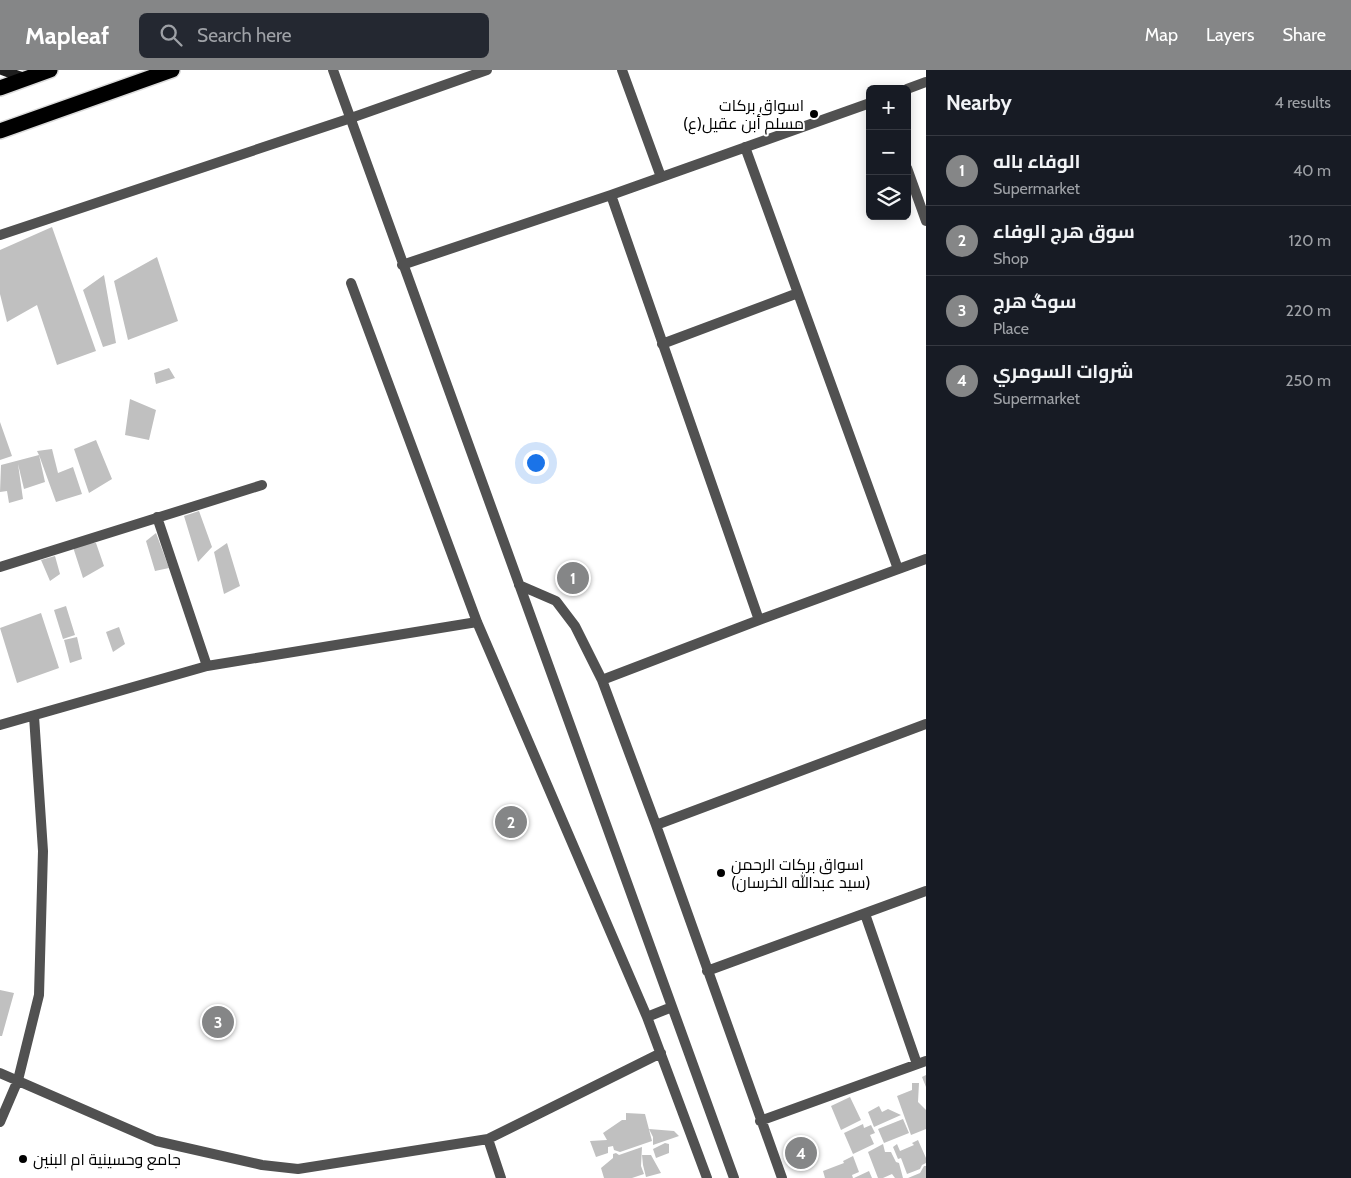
<!DOCTYPE html>
<html lang="en">
<head>
<meta charset="utf-8">
<style>
	:root { --surface:#171b24; --page:#242831; --text:#f1f3f6; --muted:#9ea1a6; --line:#363941; --accent:#858687 }
	body { margin:0; font-family:Cabin,Cairo,sans-serif; background:var(--page); color:var(--text) }
	.controls { position:absolute; right:15px; top:15px; display:grid; overflow:hidden; border-radius:8px; box-shadow:0 2px 12px #0003 }
	.controls button { width:45px; height:45px; display:grid; place-items:center; padding:0; border:0; border-bottom:1px solid var(--line); background:var(--surface); color:var(--text); font:25px sans-serif }
	.you { position:absolute; left:535px; top:392px; width:18px; height:18px; margin:-12px; border:4px solid #fff; border-radius:50%; background:#1a73e8; box-shadow:0 0 0 8px #1a73e833 }
	.badge { display:grid; place-items:center; width:32px; height:32px; border-radius:50%; background:var(--accent); color:#fff; font-size:16px; font-weight:700 }
	.pin { position:absolute; translate:-50% -50%; border:2px solid #fff; box-shadow:0 1px 5px #0006 }
	.list { margin:0; padding:0; list-style:none }
	h2 { display:flex; justify-content:space-between; align-items:center; height:65px; margin:0; padding:0 20px; font-size:21px }
	h2 small { font-size:16px; font-weight:400; color:var(--muted) }
	.list li { display:grid; grid-template-columns:32px 1fr auto; gap:15px; align-items:center; box-sizing:border-box; height:70px; padding:0 20px; border-top:1px solid var(--line) }
	.list b { display:block; font-size:19px; white-space:nowrap }
	.list p { margin:0; font-size:16px; white-space:nowrap; color:var(--muted) }
	.list em { font-size:16px; font-style:normal; color:var(--muted) }
	.icon { flex:none; width:28px; height:28px; fill:none; stroke:currentColor; stroke-width:2; stroke-linecap:round; stroke-linejoin:round }
	.map { position:relative; flex:none; width:926px; height:1108px; overflow:hidden }
	header { display:flex; align-items:center; gap:30px; box-sizing:border-box; height:70px; padding:0 25px; background:var(--accent); color:#fff }
	header strong { font-size:24px }
	nav { display:flex; gap:28px; margin-inline-start:auto; font-size:18px }
	.search { width:350px; height:45px; background:var(--page); display:flex; align-items:center; gap:12px; box-sizing:border-box; padding:0 18px; border-radius:8px; color:var(--muted); font-size:19px }
	main { display:flex }
	aside { flex:1; background:var(--surface) }
	.map>svg:first-child { display:block }
</style>
</head>
<body>
<header>
<strong>Mapleaf</strong>
<div class="search"><svg class="icon" aria-label="search" viewBox="0 0 24 24"><circle cx="10" cy="10" r="6"/><path d="M15 15l6 6"/></svg>Search here</div>
<nav><a>Map</a><a>Layers</a><a>Share</a></nav>
</header>
<main>
<div class="map">
<svg width="926" height="1108" viewBox="0 0 926 1108">
	<rect width="100%" height="100%" fill="#fff"/>
	<path fill="#c0c0c0" d="M52,157L96,281L57,295L37,235L7,252L0,224V180Z
		M157,187L178,251L128,270L114,211Z
		M104,205L116,273L103,277L83,220Z
		M169,298L175,308L156,314L154,303Z
		M130,329L156,340L149,370L125,365Z
		M0,352L12,386L0,390Z
		M96,370L112,409L89,423L74,379Z
		M52,379L58,403L73,397L82,424L56,432L39,385L45,412L24,419L18,394L23,429L9,433L7,421L0,422L1,395L39,385L37,381Z
		M199,441L212,477L198,492L184,446Z
		M156,463L169,498L155,501L146,471Z
		M96,473L104,496L83,508L72,474Z
		M227,473L240,516L224,524L214,482Z
		M55,486L60,504L50,511L41,490Z
		M66,536L75,565L63,569L54,540Z
		M41,543L59,598L17,613L0,558Z
		M119,557L125,574L113,582L106,562Z
		M77,567L82,589L70,593L64,570Z
		M0,920L14,923L2,966H0Z
		M926,1005V1017L922,1007Z
		M912,1013H919L918,1032L926,1040V1059L911,1065L897,1026L912,1020Z
		M850,1027L861,1050L841,1060L831,1036Z
		M879,1036L882,1042L888,1039L901,1045L874,1057L868,1042Z
		M626,1043L645,1044L652,1071L620,1082L614,1080L613,1076L608,1077V1083L596,1087L590,1071L607,1070L603,1063L622,1050H626Z
		M903,1049L909,1063L884,1073L878,1059Z
		M863,1054L864,1058L871,1055L875,1063L870,1065L874,1074L853,1084L844,1063Z
		M649,1059L674,1061L679,1066L653,1075V1067Z
		M918,1070L926,1088V1093L922,1095L920,1099L907,1104L901,1088L898,1089L893,1077L897,1074L900,1081L914,1075L912,1073Z
		M665,1073L669,1074V1083L656,1088L653,1079Z
		M883,1074L885,1082H891L896,1092L899,1093L903,1108H895L892,1104L883,1108H878L868,1082Z
		M642,1077L641,1096L644,1104L632,1108H604L601,1098L613,1088V1084L616,1083L619,1085Z
		M642,1085H651L661,1103L646,1107L643,1095Z
		M853,1086L859,1102L852,1105L853,1108H825L823,1101L844,1093L843,1091Z
		M924,1096H926V1108H908L920,1103Z
		M869,1101L872,1108H854Z"/>
	<g fill="none" stroke-linecap="round" stroke-linejoin="round">
		<defs>
			<path id="highway" d="M0,18L50,0
				M0,61L172,0"/>
		</defs>
		<use href="#highway" stroke="#dbdbdb" stroke-width="18"/>
		<path stroke="#515151" stroke-width="10" d="M333,0L734,1108
			M622,0L661,107
			M907,19L926,12
			M745,77L898,499
			M907,98L926,151
			M611,125L759,550
			M0,165L351,48L487,0
			M402,195L611,125L870,33
			M351,213L477,552L647,947L707,1108
			M662,274L798,223
			M157,447L207,596
			M0,497L262,415
			M519,515L556,531L575,556L602,610L656,755L782,1108
			M602,610L759,550L926,489
			M0,655L207,596L477,552
			M656,755L926,654
			M865,844L917,994
			M707,901L926,821
			M647,947L672,937
			M0,1003L156,1071L262,1095L298,1099L488,1069L661,983
			M760,1051L926,991
			M0,1052L18,1010L39,925L43,781L34,646
			M488,1069L501,1108"/>
		<path stroke="#1e1e1e" stroke-width="10" d="M2,0L27,9"/>
		<use href="#highway" stroke="#000" stroke-width="15"/>
	</g>
	<g fill="#000" stroke="#fff" stroke-width="2">
		<circle cx="814" cy="44" r="5"/>
		<circle cx="721" cy="803" r="5"/>
		<circle cx="23" cy="1089" r="5"/>
	</g>
	<g text-anchor="middle" stroke-width="4" stroke-linejoin="round" paint-order="stroke">
		<g font-size="16" fill="#000" stroke="#fff" text-anchor="start">
			<text x="804" y="41" text-anchor="end">اسواق بركات<tspan x="804" dy="18">مسلم أبن عقيل(ع)</tspan></text>
			<text x="731" y="800">اسواق بركات الرحمن<tspan x="731" dy="18">(سيد عبدالله الخرسان)</tspan></text>
			<text x="33" y="1095">جامع وحسينية ام البنين</text>
		</g>
	</g>
</svg>
<div class="controls">
<button>+</button>
<button>−</button>
<button><svg class="icon" aria-label="layers" viewBox="0 0 24 24"><path d="M12 4l9 5-9 5-9-5zM3 14l9 5 9-5"/></svg></button>
</div>
<div class="you"></div>
<div class="pin badge" style="left:573px;top:508px">1</div>
<div class="pin badge" style="left:511px;top:752px">2</div>
<div class="pin badge" style="left:218px;top:952px">3</div>
<div class="pin badge" style="left:801px;top:1083px">4</div>
</div>
<aside>
<h2>Nearby<small>4 results</small></h2>
<ul class="list">
<li><span class="badge">1</span><div><b>الوفاء باله</b><p>Supermarket</p></div><em>40 m</em></li>
<li><span class="badge">2</span><div><b>سوق هرج الوفاء</b><p>Shop</p></div><em>120 m</em></li>
<li><span class="badge">3</span><div><b>سوگ هرج</b><p>Place</p></div><em>220 m</em></li>
<li><span class="badge">4</span><div><b>شروات السومري</b><p>Supermarket</p></div><em>250 m</em></li>
</ul>
</aside>
</main>
</body>
</html>
